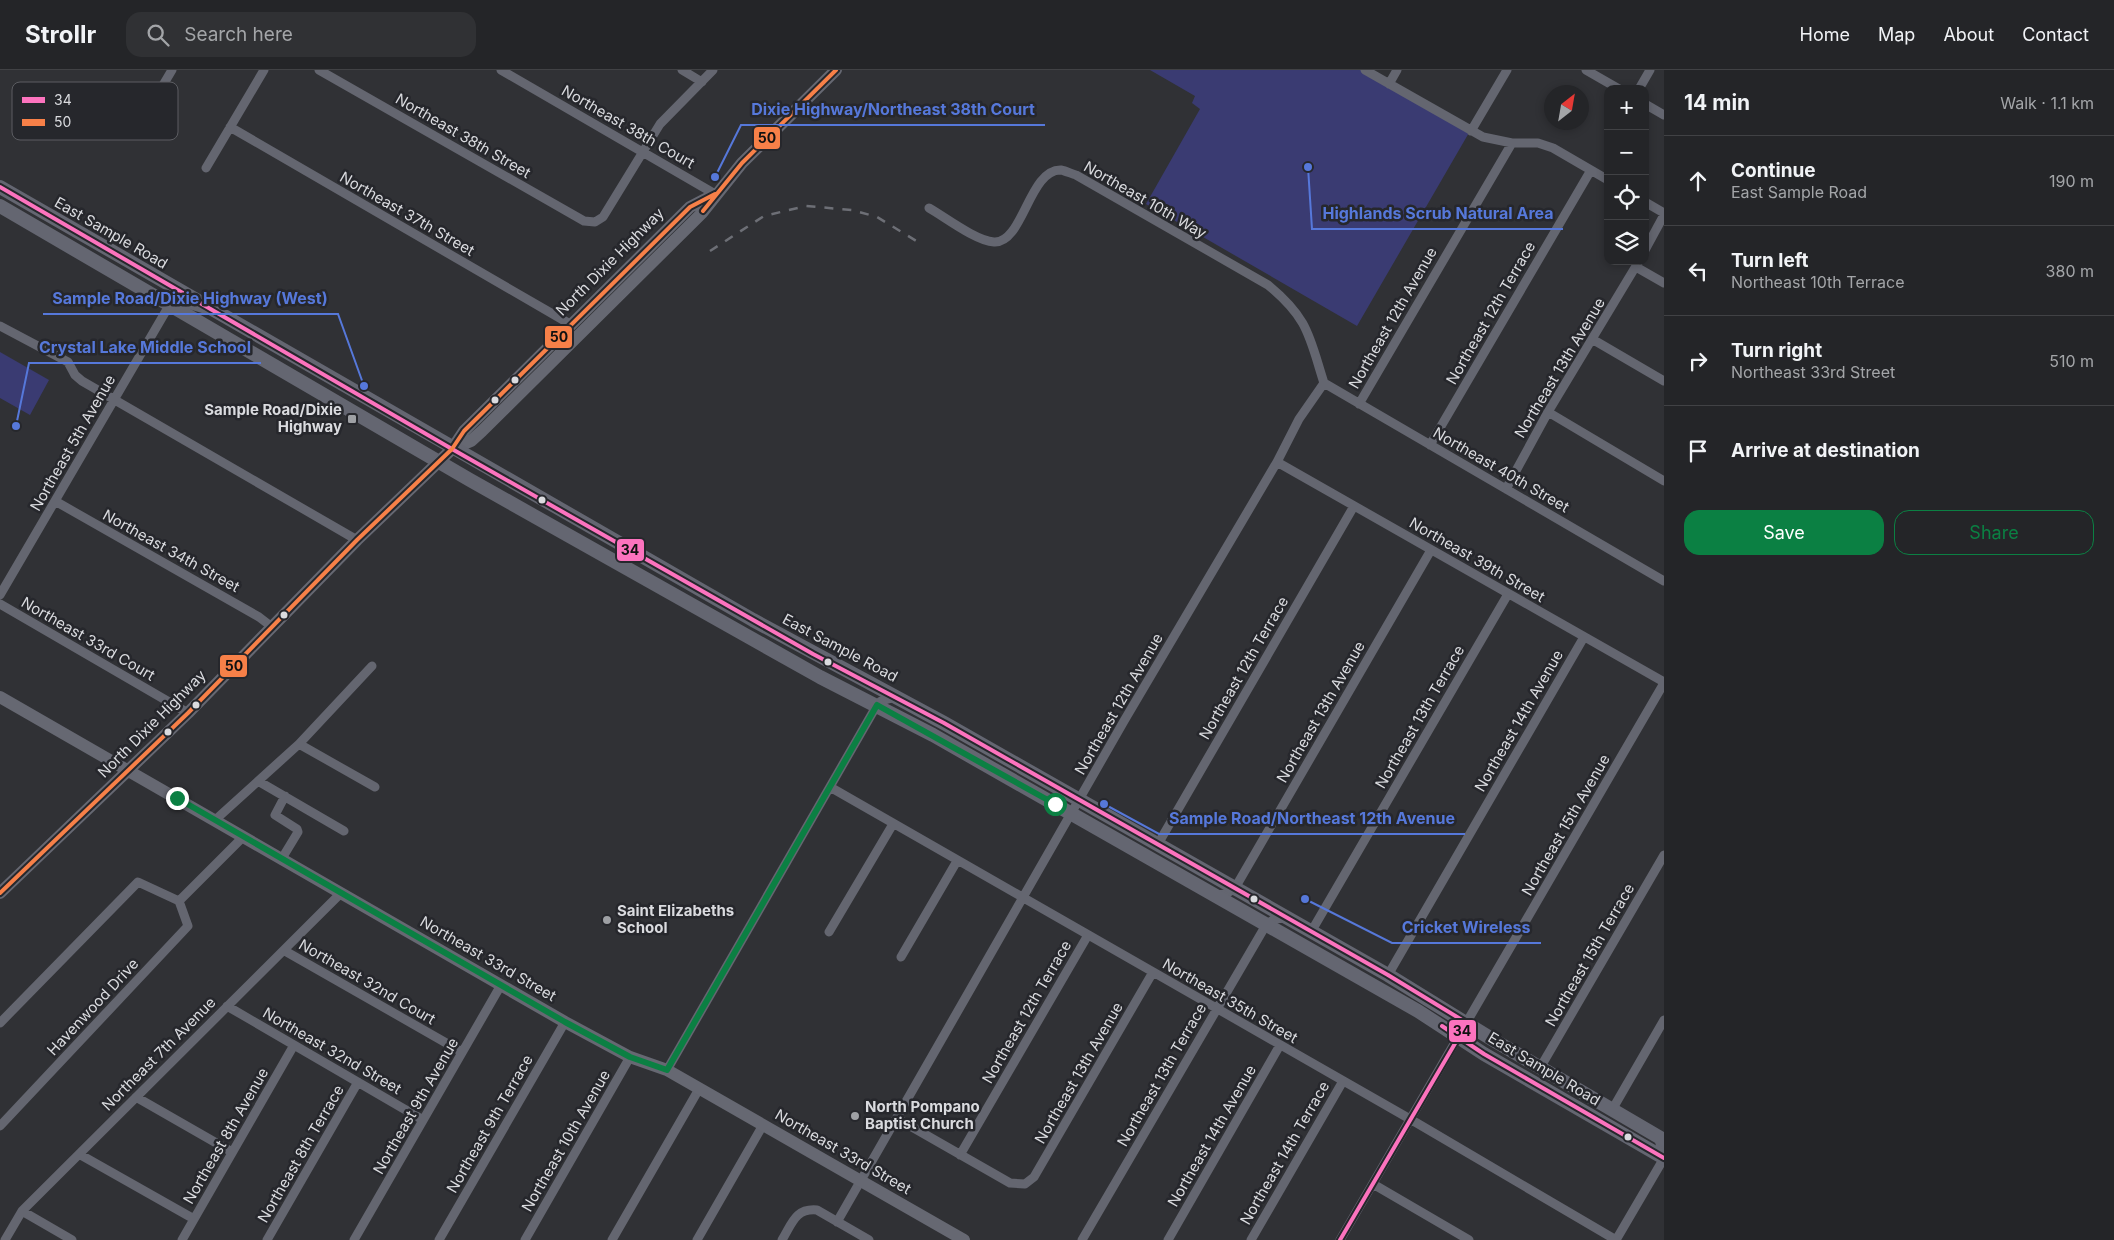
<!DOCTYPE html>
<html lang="en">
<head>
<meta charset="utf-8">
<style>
	:root { --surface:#242528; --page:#303134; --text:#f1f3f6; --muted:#a3a5a8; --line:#414245; --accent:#0b8043 }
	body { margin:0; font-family:Inter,sans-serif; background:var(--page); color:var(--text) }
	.controls { position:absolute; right:15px; top:15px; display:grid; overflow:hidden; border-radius:10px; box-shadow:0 2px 8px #0003 }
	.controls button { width:45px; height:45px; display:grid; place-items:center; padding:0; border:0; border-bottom:1px solid var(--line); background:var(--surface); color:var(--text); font:25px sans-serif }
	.compass { position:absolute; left:1544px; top:15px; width:45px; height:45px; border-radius:50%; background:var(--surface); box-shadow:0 2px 8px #0003; rotate:31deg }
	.stop { position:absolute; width:15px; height:15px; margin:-11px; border:4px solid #0b8043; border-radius:50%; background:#fff }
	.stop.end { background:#0b8043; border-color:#fff; box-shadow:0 1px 5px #0008 }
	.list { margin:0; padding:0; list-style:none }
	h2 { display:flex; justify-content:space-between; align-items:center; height:65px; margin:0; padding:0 20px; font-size:21px }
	h2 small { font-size:16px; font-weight:400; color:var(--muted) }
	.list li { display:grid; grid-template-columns:32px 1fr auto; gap:15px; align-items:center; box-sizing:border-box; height:90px; padding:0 20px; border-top:1px solid var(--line) }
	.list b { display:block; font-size:19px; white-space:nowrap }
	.list p { margin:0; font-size:16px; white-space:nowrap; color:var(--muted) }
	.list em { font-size:16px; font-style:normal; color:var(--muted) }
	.actions { display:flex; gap:10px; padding:15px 20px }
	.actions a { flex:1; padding:11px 0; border:1px solid var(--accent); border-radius:15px; text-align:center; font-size:18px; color:var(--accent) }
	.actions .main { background:var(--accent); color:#fff }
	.icon { flex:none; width:28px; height:28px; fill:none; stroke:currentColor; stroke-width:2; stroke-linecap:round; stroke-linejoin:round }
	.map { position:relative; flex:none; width:1664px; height:1170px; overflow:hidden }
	header { display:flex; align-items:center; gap:30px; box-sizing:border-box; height:70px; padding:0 25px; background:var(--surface); border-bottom:1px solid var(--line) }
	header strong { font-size:24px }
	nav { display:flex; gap:28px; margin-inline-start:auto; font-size:18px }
	.search { width:350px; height:45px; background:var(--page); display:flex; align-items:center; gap:12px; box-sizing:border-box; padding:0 18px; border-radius:15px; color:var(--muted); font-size:19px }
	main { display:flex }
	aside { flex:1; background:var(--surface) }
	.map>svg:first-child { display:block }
</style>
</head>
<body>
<header>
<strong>Strollr</strong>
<div class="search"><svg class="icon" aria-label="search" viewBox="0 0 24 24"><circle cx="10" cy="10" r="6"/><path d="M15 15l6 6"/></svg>Search here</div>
<nav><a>Home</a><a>Map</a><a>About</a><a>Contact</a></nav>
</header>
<main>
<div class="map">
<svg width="1664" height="1170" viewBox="0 0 1664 1170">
	<rect width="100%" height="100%" fill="#303135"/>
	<path fill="#3a3b72" d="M1150,0H1363L1470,61L1357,256L1146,134L1200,39L1192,33L1195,26Z
		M0,282L49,310L30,345L0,328Z"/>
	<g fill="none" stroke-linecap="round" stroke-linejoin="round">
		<path stroke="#646670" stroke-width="9" d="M319,0L584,151L595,152L603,147L660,54L713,0
			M501,0L715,124
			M682,0L702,12
			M1365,0L1483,67L1512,73H1538L1553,78L1608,110
			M1586,0L1619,19
			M1389,14L1397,0
			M1639,19L1650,0
			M1645,34L1664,45
			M150,37L172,0
			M230,57L570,254
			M1471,61L1507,0
			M206,98L264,0
			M1645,132L1664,143
			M929,138C945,147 976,171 994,172C1023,174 1029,99 1061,100C1066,101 1072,104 1076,105L1268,215C1309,249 1309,266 1324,313
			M1645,180L1664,145
			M1636,197L1664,213
			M0,256L68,292L75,305L82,311L357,470
			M1592,269L1664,311
			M1324,313L1664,511
			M1359,334L1512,73
			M1548,342L1664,411
			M1430,375L1591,100
			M1277,392L1664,612
			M1506,419L1548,342L1639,191
			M55,431L259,547L272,557
			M0,525L170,234L184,233L204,239
			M0,534L188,643
			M299,674L375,717
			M258,711L344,761
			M830,717L1410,1049L1616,1170
			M214,751L299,674L372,596
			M1158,774L1354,436
			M281,790L298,762L297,759L275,745L285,726
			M1216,825L1226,824L1235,818L1431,480
			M179,831L242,768
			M829,862L893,754
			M1311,862L1508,524
			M285,881L462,982
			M901,887L957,791
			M1388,905L1584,567
			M227,936L423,1050
			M0,953L138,812L179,831L188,856L0,1056
			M1540,998L1664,785
			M667,1000L877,635L881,631L896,627
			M136,1027L232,1082
			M1612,1040L1664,950
			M898,1049L1010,1113L1025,1114L1034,1107L1153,902
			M79,1084L194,1149
			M960,1085L1088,865
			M1373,1114L1469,1170
			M22,1141L72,1170
			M837,1152L1124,651L1277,392L1299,349L1324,313
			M5,1170L22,1141L340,824
			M182,1170L294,975
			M267,1170L358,1012
			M354,1170L501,915
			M439,1170L565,952
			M525,1170L630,987
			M612,1170L699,1019
			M697,1170L763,1055
			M782,1170C792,1154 795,1138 817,1140L869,1170
			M1082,1170L1266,855L1274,849L1286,848
			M1168,1170L1280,975
			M1251,1170L1343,1011
			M1340,1170L1664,613
			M1616,1170L1664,1088L1658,1066"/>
		<path stroke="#666872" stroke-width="12" d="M452,379L471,371L482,361L702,143L742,93L836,0
			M0,627L565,952L630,987L667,1000L964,1170
			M0,823L188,643L357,470L452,379L464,361L690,137L715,124"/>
		<path stroke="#646671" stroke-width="14" d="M0,117L753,550L944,653L1388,905L1495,971L1664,1070
			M0,136L470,410L820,607L933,665L1418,941L1484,984L1664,1088"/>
		<path stroke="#6d6f76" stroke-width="2.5" stroke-dasharray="9 9" stroke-linecap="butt" d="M710,181L764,146L806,136L852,140L877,147L923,175"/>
		<defs>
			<path id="bus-1" d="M0,117L452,379L813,584L944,653L1388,905L1467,953L1340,1170
				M1442,956L1484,984L1664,1088"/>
			<path id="bus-2" d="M703,141L742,93L836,0
				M0,823L188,643L357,470L452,379L464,361L690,137L715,124"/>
		</defs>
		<use href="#bus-1" stroke="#26272c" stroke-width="8"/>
		<use href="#bus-2" stroke="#26272c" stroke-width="8"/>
		<use href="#bus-1" stroke="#fc73be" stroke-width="4"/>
		<use href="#bus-2" stroke="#f78048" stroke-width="4"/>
	</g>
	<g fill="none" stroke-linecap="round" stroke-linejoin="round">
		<path stroke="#0b8043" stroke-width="6" d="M177,728L565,952L630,987L667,1000L877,635L1055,734"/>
	</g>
	<g fill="#dadbdf" stroke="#26272c" stroke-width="2">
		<circle cx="515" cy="310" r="4.5"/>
		<circle cx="495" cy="330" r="4.5"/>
		<circle cx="542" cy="430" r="4.5"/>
		<circle cx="284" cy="545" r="4.5"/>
		<circle cx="828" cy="592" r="4.5"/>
		<circle cx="196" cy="635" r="4.5"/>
		<circle cx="168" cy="662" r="4.5"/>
		<circle cx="1254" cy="829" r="4.5"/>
		<circle cx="1628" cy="1067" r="4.5"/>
	</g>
	<g fill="#9ea0a4" stroke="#26272c" stroke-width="2">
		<rect x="347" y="344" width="10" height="10" rx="2.5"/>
		<circle cx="607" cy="850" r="5"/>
		<circle cx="855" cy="1046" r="5"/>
	</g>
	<g text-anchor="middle" stroke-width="5" stroke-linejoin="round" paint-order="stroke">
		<g font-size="15" fill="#dadbdf" stroke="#26272c">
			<text transform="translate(628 57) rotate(30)" y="5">Northeast 38th Court</text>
			<text transform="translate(463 66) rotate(30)" y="5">Northeast 38th Street</text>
			<text transform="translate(1145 130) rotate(30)" y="5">Northeast 10th Way</text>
			<text transform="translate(407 144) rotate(30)" y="5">Northeast 37th Street</text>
			<text transform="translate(111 163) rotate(30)" y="5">East Sample Road</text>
			<text transform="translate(610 192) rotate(-45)" y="5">North Dixie Highway</text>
			<text transform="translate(1491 243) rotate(-60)" y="5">Northeast 12th Terrace</text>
			<text transform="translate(1393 248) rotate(-60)" y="5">Northeast 12th Avenue</text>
			<text transform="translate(1560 298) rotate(-59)" y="5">Northeast 13th Avenue</text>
			<text transform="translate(73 373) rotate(-60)" y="5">Northeast 5th Avenue</text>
			<text transform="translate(1501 400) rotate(30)" y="5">Northeast 40th Street</text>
			<text transform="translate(171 481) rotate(29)" y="5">Northeast 34th Street</text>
			<text transform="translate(1477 490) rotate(30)" y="5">Northeast 39th Street</text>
			<text transform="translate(88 569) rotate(30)" y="5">Northeast 33rd Court</text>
			<text transform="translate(840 578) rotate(28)" y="5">East Sample Road</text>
			<text transform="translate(1244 598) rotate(-60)" y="5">Northeast 12th Terrace</text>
			<text transform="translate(1119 634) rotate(-60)" y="5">Northeast 12th Avenue</text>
			<text transform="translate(1321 642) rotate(-60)" y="5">Northeast 13th Avenue</text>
			<text transform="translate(1420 647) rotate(-60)" y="5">Northeast 13th Terrace</text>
			<text transform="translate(1519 651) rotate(-60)" y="5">Northeast 14th Avenue</text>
			<text transform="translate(152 654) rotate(-45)" y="5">North Dixie Highway</text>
			<text transform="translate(1566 755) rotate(-60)" y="5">Northeast 15th Avenue</text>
			<text transform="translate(1590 885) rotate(-60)" y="5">Northeast 15th Terrace</text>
			<text transform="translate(488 889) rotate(30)" y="5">Northeast 33rd Street</text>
			<text transform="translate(367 912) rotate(30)" y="5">Northeast 32nd Court</text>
			<text transform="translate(1230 931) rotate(30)" y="5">Northeast 35th Street</text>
			<text transform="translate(93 937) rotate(-47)" y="5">Havenwood Drive</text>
			<text transform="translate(1027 942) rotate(-60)" y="5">Northeast 12th Terrace</text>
			<text transform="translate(332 981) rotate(30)" y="5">Northeast 32nd Street</text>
			<text transform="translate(159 984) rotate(-45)" y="5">Northeast 7th Avenue</text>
			<text transform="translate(1544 999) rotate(31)" y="5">East Sample Road</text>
			<text transform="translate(1079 1003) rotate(-60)" y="5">Northeast 13th Avenue</text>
			<text transform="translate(1162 1005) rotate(-60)" y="5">Northeast 13th Terrace</text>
			<text transform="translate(416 1036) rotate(-60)" y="5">Northeast 9th Avenue</text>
			<text transform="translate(490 1054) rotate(-60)" y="5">Northeast 9th Terrace</text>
			<text transform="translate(226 1066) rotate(-60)" y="5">Northeast 8th Avenue</text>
			<text transform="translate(1212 1066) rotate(-60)" y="5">Northeast 14th Avenue</text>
			<text transform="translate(566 1071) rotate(-60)" y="5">Northeast 10th Avenue</text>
			<text transform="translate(843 1082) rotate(30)" y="5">Northeast 33rd Street</text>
			<text transform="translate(1285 1083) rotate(-60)" y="5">Northeast 14th Terrace</text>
			<text transform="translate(301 1084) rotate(-60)" y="5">Northeast 8th Terrace</text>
		</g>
		<g font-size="15" font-weight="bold" fill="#dadbdf" stroke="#26272c" text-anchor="start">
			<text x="342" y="345" text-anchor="end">Sample Road/Dixie<tspan x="342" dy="17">Highway</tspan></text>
			<text x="617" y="846">Saint Elizabeths<tspan x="617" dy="17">School</tspan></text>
			<text x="865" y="1042">North Pompano<tspan x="865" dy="17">Baptist Church</tspan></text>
		</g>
	</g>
	<rect x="12" y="12" width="166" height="58" rx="8" fill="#26272c" stroke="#5c5d62" stroke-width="1"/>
	<rect x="22" y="27" width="23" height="6" fill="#fc73be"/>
	<rect x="22" y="49" width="23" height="7" fill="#f78048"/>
	<g font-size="14" fill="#dadbdf">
		<text x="54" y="35">34</text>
		<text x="54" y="57">50</text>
	</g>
	<path fill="none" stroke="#5678da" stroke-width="2" d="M715 107L741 55H1045M1308 97L1312 159H1563M364 316L338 244H43M16 356L29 293H261M1104 734L1159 764H1465M1305 829L1392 873H1541"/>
	<g fill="#5678da" stroke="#26272c" stroke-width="2">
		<circle cx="715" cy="107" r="5"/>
		<circle cx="1308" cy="97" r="5"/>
		<circle cx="364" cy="316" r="5"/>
		<circle cx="16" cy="356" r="5"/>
		<circle cx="1104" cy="734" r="5"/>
		<circle cx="1305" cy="829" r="5"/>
	</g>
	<g font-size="16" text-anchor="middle" font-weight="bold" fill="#5678da" stroke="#26272c" stroke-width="5" stroke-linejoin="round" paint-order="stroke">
		<text x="893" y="45">Dixie Highway/Northeast 38th Court</text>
		<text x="1438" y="149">Highlands Scrub Natural Area</text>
		<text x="190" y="234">Sample Road/Dixie Highway (West)</text>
		<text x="145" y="283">Crystal Lake Middle School</text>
		<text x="1312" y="754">Sample Road/Northeast 12th Avenue</text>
		<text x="1466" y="863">Cricket Wireless</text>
	</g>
	<g stroke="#26272c" stroke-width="2">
		<rect x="753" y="56" width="28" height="24" rx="5" fill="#f78048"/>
		<rect x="544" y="255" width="29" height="24" rx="5" fill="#f78048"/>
		<rect x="616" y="468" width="29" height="24" rx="5" fill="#fc73be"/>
		<rect x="219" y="584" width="29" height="24" rx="5" fill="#f78048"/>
		<rect x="1448" y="949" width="29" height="24" rx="5" fill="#fc73be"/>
	</g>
	<g font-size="14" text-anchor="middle" font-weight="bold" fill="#111">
		<text x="767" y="73">50</text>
		<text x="559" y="272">50</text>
		<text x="630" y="485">34</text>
		<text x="234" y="601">50</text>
		<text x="1462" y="966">34</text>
	</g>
</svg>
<div class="controls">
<button>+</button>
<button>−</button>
<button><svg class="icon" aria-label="locate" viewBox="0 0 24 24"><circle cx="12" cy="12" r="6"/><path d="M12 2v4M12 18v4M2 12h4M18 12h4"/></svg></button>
<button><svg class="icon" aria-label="layers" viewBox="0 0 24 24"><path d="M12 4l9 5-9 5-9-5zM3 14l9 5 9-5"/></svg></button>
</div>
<svg class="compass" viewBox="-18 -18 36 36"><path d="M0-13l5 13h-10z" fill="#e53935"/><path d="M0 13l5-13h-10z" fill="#a3a5a8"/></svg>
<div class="stop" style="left:1055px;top:734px"></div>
<div class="stop end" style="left:177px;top:728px"></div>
</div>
<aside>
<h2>14 min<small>Walk · 1.1 km</small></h2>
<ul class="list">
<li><svg class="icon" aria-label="ahead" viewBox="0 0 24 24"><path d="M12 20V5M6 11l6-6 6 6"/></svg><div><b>Continue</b><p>East Sample Road</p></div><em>190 m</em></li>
<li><svg class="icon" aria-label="left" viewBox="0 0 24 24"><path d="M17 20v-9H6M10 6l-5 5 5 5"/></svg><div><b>Turn left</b><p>Northeast 10th Terrace</p></div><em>380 m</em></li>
<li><svg class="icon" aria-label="right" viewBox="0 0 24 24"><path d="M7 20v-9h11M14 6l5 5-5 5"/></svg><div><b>Turn right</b><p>Northeast 33rd Street</p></div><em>510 m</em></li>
<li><svg class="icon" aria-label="arrive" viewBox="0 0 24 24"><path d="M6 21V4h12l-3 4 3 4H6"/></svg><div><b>Arrive at destination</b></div></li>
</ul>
<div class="actions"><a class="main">Save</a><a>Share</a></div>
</aside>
</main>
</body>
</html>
